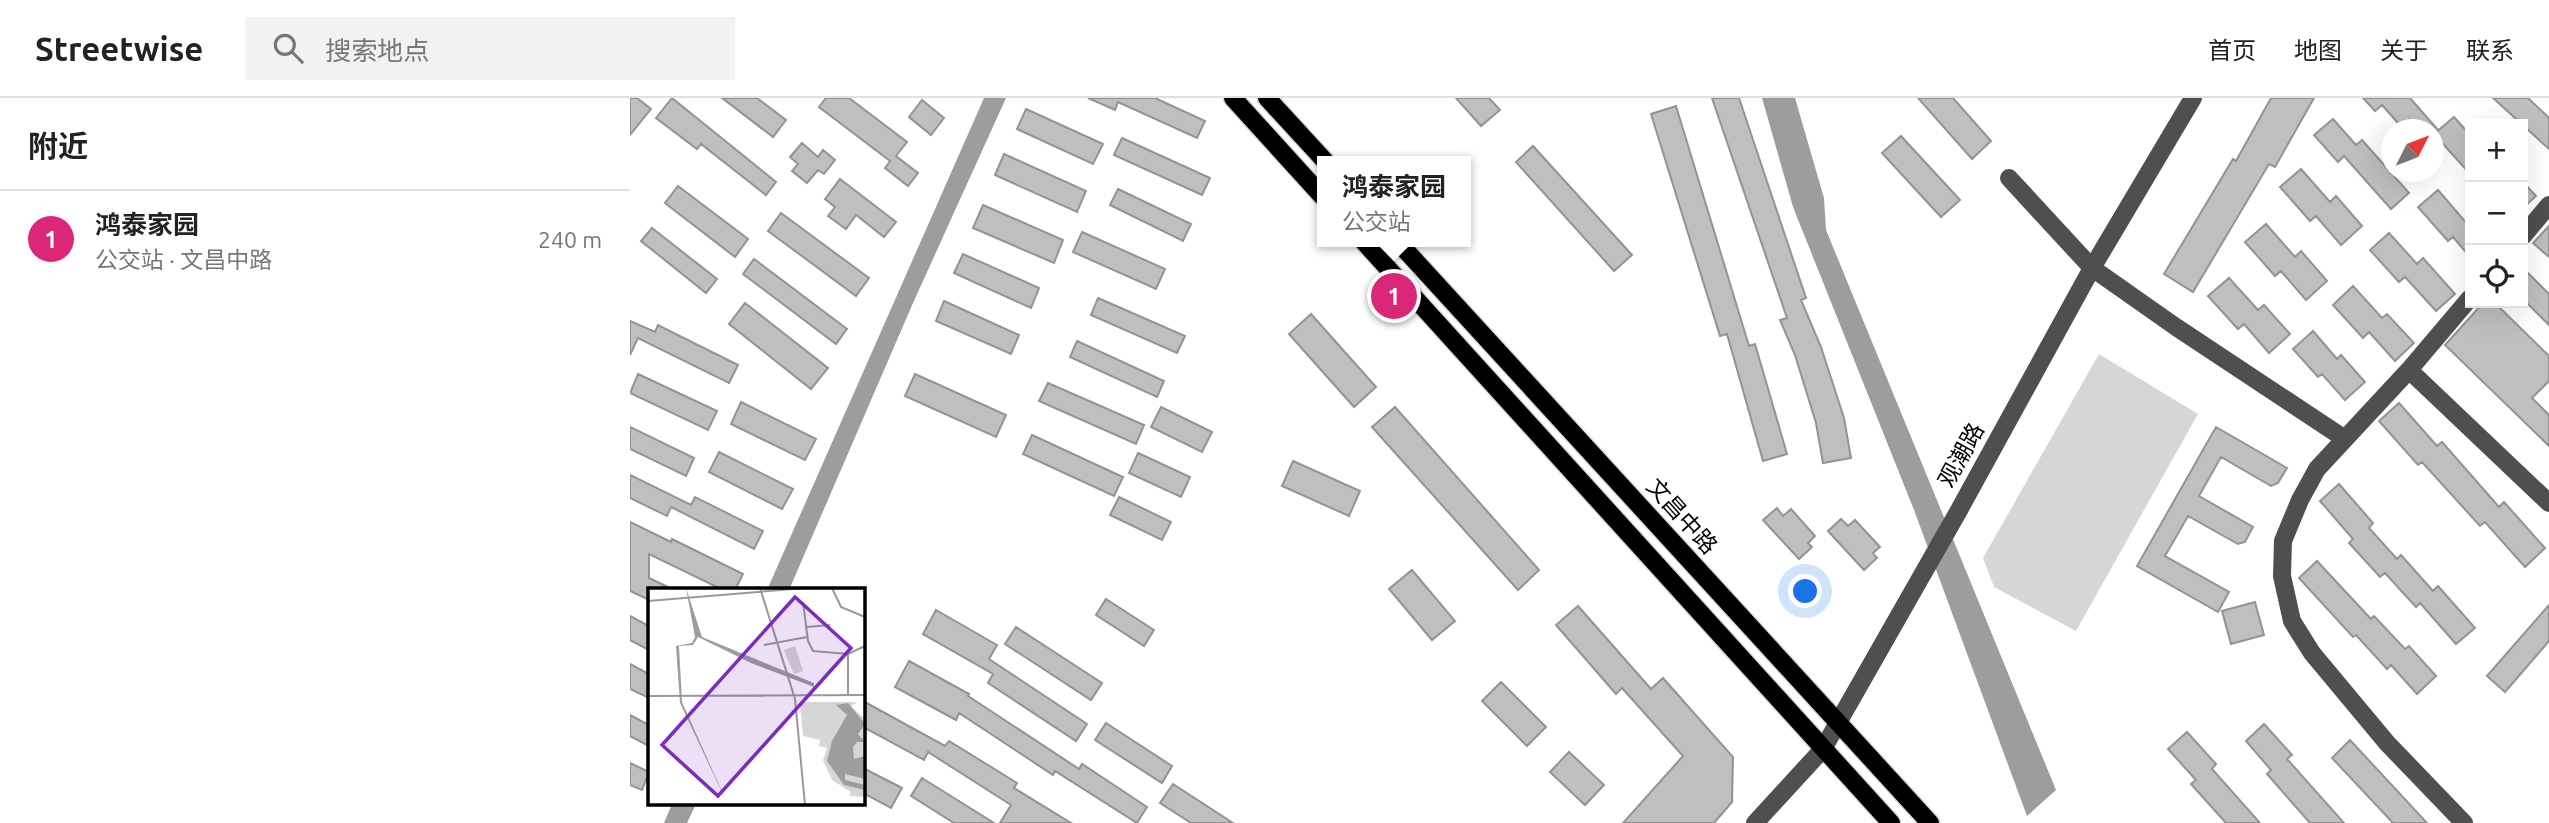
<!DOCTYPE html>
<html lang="zh">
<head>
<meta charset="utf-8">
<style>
	:root { --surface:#fff; --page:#f2f2f2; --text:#222; --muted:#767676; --line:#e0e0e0; --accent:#db2777 }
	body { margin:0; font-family:Ubuntu,"Noto Sans SC",sans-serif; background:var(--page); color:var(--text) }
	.controls { position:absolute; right:21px; top:21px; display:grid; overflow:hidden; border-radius:0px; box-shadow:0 7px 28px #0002 }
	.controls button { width:63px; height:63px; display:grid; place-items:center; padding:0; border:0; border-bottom:2px solid var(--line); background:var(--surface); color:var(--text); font:35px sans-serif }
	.compass { position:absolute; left:1751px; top:21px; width:63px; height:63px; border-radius:50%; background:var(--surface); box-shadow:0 7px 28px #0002; rotate:48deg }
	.you { position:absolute; left:1176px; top:494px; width:24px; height:24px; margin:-18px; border:5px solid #fff; border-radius:50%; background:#1a73e8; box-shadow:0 0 0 10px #1a73e833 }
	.badge { display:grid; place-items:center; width:46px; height:46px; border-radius:50%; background:var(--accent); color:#fff; font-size:23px; font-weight:700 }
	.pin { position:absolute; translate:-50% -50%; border:4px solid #fff; box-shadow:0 2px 7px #0006 }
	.popup { position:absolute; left:687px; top:58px; width:154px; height:91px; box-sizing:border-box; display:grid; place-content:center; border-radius:0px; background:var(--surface); filter:drop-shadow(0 2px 5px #0005); font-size:23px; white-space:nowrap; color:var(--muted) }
	.popup b { font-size:26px; color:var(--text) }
	.popup::after { content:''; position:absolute; left:50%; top:100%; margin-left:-14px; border:14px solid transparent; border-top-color:var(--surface) }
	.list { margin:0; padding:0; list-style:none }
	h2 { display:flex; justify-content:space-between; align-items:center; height:91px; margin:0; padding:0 28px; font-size:30px }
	h2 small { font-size:23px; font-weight:400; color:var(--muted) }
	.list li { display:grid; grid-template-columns:46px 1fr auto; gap:21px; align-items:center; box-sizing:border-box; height:98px; padding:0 28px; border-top:2px solid var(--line) }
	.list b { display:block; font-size:26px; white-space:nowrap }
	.list p { margin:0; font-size:23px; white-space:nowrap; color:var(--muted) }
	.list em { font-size:23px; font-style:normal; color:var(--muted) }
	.icon { flex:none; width:38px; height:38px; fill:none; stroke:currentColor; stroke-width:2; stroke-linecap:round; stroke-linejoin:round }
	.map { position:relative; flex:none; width:1919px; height:725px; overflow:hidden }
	header { display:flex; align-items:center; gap:42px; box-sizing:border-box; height:98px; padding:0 35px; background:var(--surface); border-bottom:2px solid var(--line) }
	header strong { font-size:33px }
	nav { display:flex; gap:38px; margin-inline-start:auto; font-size:24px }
	.search { width:490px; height:63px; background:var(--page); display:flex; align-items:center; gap:18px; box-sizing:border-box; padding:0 24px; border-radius:0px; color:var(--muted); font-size:26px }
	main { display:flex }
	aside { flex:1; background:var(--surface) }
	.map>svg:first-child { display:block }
</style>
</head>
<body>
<header>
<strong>Streetwise</strong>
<div class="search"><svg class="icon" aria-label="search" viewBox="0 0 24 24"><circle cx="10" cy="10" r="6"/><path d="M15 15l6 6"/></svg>搜索地点</div>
<nav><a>首页</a><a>地图</a><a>关于</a><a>联系</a></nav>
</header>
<main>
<aside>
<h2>附近<small></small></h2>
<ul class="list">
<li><span class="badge">1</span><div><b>鸿泰家园</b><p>公交站 · 文昌中路</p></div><em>240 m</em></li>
</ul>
</aside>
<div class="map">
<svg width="1919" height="725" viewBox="0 0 1919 725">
	<rect width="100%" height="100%" fill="#fff"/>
	<path fill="#d6d6d6" d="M1469,256L1568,316L1446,533L1364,489L1353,460Z"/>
	<path fill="#9d9d9d" d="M354,0H376L283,205L159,492H137Z
		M1132,0H1165L1194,100L1196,132L1426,692L1397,718L1284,412L1163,109Z
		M42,706H66L57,725H34Z"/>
	<path fill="#bfbfbf" stroke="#939393" stroke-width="2" d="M0,0H7L21,11L0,37Z
		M42,0L146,84L136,97L71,46L67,51L26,20Z
		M92,0H127L156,22L143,39Z
		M196,0H219L277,44L266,58L288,75L278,88L255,70L260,63L189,9Z
		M458,0H525L575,23L567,40L488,4L485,12Z
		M826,0H859L870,12L851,28Z
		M1082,0H1109L1176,200L1171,202L1191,249L1214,320L1221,360L1193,365L1186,325L1165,257L1150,222L1157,220Z
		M1288,0H1323L1361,43L1342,61Z
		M1641,0H1684L1645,69L1639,66L1563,194L1534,176L1603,61L1606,63Z
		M1733,0H1780L1808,32H1774L1752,7L1745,13Z
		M1863,0H1898L1919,20V51Z
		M292,2L314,20L301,37L279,19Z
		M1046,8L1119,248L1125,246L1157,356L1133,363L1097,236L1090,238L1021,16Z
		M396,11L473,46L463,66L387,31Z
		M1824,19L1840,37V76L1804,36Z
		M1703,21L1726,47L1732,42L1779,95L1761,111L1714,58L1708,64L1684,37Z
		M1271,38L1330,102L1311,119L1252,55Z
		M492,40L580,80L572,97L484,57Z
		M172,45L188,59L193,52L205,62L194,76L188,72L177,85L162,73L168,66L160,59Z
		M903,48L1002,157L984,173L886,64Z
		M374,56L456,93L447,114L365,77Z
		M1671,71L1700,104L1706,98L1732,128L1711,147L1686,118L1680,123L1650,89Z
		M210,81L266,124L254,139L226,117L216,131L198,118L205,109L195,101Z
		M1893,84L1906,98L1893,110Z
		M48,88L118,141L105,159L35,105Z
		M488,91L561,126L553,143L480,107Z
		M1808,92L1840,129V159L1823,139L1818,143L1788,109Z
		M353,107L433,142L424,165L343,130Z
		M151,115L239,180L226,198L138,133Z
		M1636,126L1665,159L1671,153L1697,183L1676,202L1651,173L1645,178L1615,144Z
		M1919,128V159L1903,145Z
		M22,130L87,181L76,195L11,143Z
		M452,134L535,171L526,191L443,154Z
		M1759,135L1787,166L1793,160L1825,196L1806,213L1775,179L1769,184L1740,152Z
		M333,156L409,190L401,210L324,175Z
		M124,161L217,231L206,246L113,176Z
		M1893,170L1919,196V227L1893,201Z
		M1599,180L1628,212L1634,207L1660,236L1639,255L1614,226L1608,231L1578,198Z
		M1723,188L1752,220L1757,216L1784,245L1765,263L1739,234L1733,240L1703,207Z
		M468,200L555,238L547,255L461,217Z
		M314,203L389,237L381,256L306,223Z
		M115,205L198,270L181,291L99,226Z
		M1853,205H1865L1919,258V283L1902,300L1919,317V348L1815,247Z
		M681,216L746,289L724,309L659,236Z
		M0,223L25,234L28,227L108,267L99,285L8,240L0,257Z
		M1683,233L1707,261L1711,257L1735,284L1715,302L1692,276L1688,279L1663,251Z
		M447,243L534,283L527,299L440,259Z
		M8,276L87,313L78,332L0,295Z
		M285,276L376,317L366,339L275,298Z
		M418,285L514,327L506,346L409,303Z
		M111,304L186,341L175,362L101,326Z
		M1769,305L1807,348L1812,344L1869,409L1874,404L1915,450L1895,469L1855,424L1850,428L1792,364L1788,367L1749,323Z
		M531,309L582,334L572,354L521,329Z
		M765,309L909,472L888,492L742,329Z
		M0,329L64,360L56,378L0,351Z
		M1586,329L1657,370L1648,385L1641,388L1591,359L1569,398L1623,429L1615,444L1608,446L1558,418L1535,458L1599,494L1588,514L1507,468Z
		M402,337L493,379L484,398L393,356Z
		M89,354L163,391L152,411L79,374Z
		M508,355L560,379L551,399L499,375Z
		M663,363L730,393L719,418L652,388Z
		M0,377L61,407L65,399L133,433L124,451L41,409L37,418L0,400Z
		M1709,386L1743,425L1739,430L1767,461L1771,457L1803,493L1808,488L1845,530L1826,546L1790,505L1786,509L1755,475L1750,479L1719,445L1723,441L1690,403Z
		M489,399L541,424L532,442L480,417Z
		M1147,410L1153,418L1161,411L1185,438L1178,445L1182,449L1169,461L1133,422Z
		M1211,421L1218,428L1225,422L1250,449L1243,455L1247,460L1234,472L1198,433Z
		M0,424L41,444L42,441L113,476L105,492H93L19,456V480L44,492H19V502L0,493Z
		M1687,463L1741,521L1744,518L1775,551L1779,548L1806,578L1787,596L1761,567L1757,571L1726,537L1723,539L1669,480Z
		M782,472L825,523L802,542L759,491Z
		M476,501L524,532L514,548L466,517Z
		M1625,504L1634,537L1601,546L1592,513Z
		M1919,507V543L1875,594L1857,578Z
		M948,508L1021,591L1033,580L1103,659L1102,704L1084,725H993L1053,658L992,590L986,596L926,527Z
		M306,512L367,547L359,561L457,626L446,643L358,585L363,576L293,536Z
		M0,518L19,528V552L0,542Z
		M386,529L472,585L461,602L375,546Z
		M279,563L339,596L338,598L449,671L452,666L517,709L507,725L425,673L423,677L329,615L326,622L265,589Z
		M0,566L19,576V600L0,591Z
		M871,584L916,629L897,648L852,603Z
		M233,603L315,648L319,643L387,685L384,690L441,725H370L381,707L298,654L294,662L233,629Z
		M0,617L19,627V648L0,638Z
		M476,625L542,668L532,685L465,642Z
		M1634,626L1662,657L1657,661L1714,725H1680L1637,676L1641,672L1616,643Z
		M1557,634L1586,666L1582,671L1630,725H1596L1561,686L1566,682L1538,651Z
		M1720,642L1797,725H1763L1702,660Z
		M939,654L974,687L955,707L920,674Z
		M0,665L19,674L12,692L0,687Z
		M233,670L272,690L261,710L233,695Z
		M292,680L364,725H324L281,698Z
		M543,686L603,725H561L530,705Z"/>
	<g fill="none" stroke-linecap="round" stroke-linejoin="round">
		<defs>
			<path id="major" d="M603,0L692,98
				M637,0L695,63
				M734,144L1261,725
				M768,144L1300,725"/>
		</defs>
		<use href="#major" stroke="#dbdbdb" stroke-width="21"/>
		<path stroke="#4f4f4f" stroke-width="18" d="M1379,80L1462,170L1546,229L1715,341
			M1893,138L1919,107
			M1779,272L1919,405
			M1125,725L1193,651L1328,414L1462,170L1563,0
			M1834,725L1757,645L1682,555L1662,523L1652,478L1653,443L1670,402L1687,371L1779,272L1840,200"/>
		<use href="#major" stroke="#000" stroke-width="18"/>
	</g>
	<g text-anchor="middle" stroke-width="5" stroke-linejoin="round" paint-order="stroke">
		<g font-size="23" fill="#000" stroke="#fff">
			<text transform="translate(1331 357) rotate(-61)" y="8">观潮路</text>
			<text transform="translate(1052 418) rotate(48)" y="8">文昌中路</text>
		</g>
	</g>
	<g transform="translate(18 490)">
		<rect width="217" height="217" fill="#fff"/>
		<path d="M147,58L155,83L146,86L136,62ZM156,114H210L203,118L217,131V209L201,208L203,204L184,192L175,172L179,160L171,158L172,152L155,148L152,117Z" fill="#d6d6d6"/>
		<path d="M38,0L54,49L166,95V99L103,75L50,49L45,57L31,58L34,114L80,217L32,115L28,58L44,55L47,49ZM200,115L217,136L210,146L217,154H209L205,159L206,171L217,168V191L197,186V192L217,197V202L196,197L179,173L184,153L199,127L188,117Z" fill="#9d9d9d"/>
		<path fill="none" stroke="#999" stroke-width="2" d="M112,0L147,111L157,217M184,0L193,19L217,29M0,13L157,0M155,14L160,53L165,63L200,66L217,58M158,39L182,37M116,57L159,49M200,66V107M0,108L217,107"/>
		<path fill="#7b2cbf" fill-opacity="0.15" stroke="#7b2cbf" stroke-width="3.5" d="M147,9L203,60L70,208L14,157Z"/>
		<rect width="217" height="217" fill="none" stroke="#000" stroke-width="3.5"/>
	</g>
</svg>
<div class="controls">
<button>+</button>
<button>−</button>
<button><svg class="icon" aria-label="locate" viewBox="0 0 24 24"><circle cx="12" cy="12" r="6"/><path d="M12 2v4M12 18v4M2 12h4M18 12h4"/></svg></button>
</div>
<svg class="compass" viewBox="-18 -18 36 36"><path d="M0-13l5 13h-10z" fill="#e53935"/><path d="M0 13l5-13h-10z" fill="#767676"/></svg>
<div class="you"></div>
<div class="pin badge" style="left:764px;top:198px">1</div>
<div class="popup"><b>鸿泰家园</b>公交站</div>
</div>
</main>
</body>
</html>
